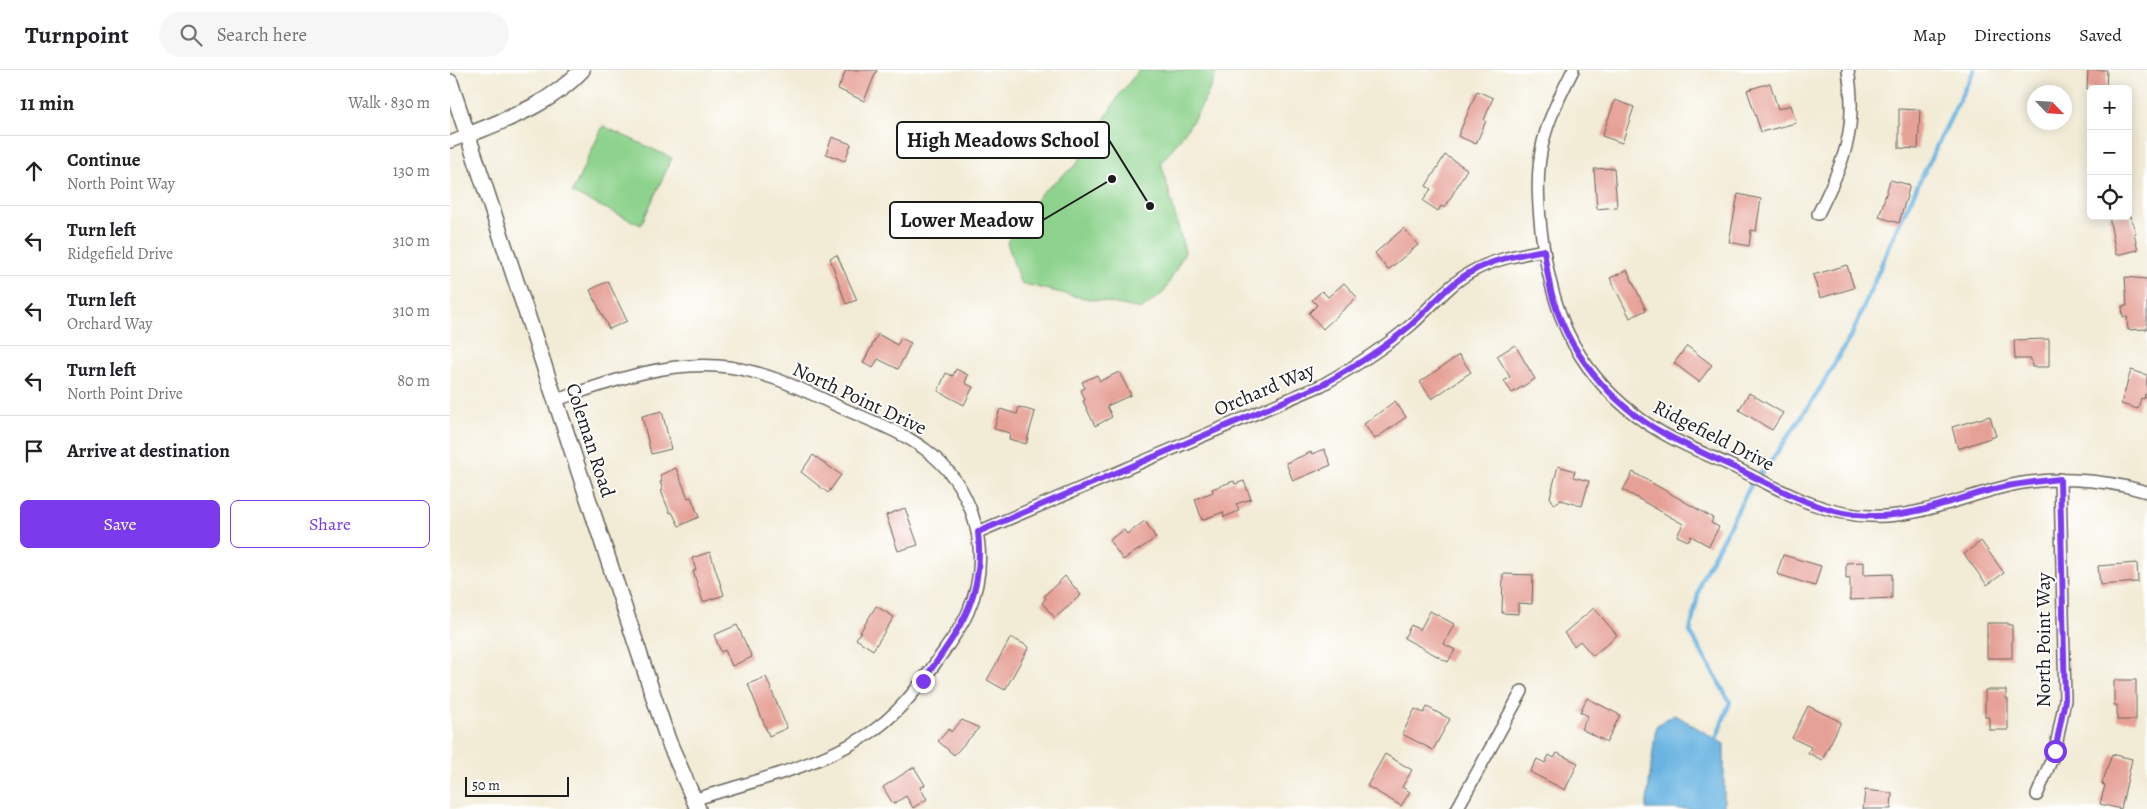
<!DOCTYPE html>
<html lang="en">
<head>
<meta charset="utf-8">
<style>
	:root { --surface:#fff; --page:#f6f6f6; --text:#202124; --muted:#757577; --line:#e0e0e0; --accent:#7c3aed }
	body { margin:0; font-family:Alegreya,serif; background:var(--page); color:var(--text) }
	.controls { position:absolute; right:15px; top:15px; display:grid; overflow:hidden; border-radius:8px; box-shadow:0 2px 12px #0003 }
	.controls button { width:45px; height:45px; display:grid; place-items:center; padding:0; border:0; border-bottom:1px solid var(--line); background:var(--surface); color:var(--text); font:25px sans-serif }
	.compass { position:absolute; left:1577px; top:15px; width:45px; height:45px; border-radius:50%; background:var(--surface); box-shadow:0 2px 12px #0003; rotate:115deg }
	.scale { position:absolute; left:15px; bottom:12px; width:104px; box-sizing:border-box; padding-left:5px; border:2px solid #1c1c1c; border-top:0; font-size:14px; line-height:18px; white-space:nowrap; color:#1c1c1c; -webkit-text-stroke:4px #fff; paint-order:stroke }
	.stop { position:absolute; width:15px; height:15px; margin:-11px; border:4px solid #7c3aed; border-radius:50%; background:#fff }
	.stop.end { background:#7c3aed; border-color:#fff; box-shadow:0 1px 5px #0008 }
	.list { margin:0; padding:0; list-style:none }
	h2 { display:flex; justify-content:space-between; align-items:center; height:65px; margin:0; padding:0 20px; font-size:21px }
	h2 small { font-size:16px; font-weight:400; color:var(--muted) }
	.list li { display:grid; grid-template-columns:32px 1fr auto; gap:15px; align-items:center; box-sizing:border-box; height:70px; padding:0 20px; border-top:1px solid var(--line) }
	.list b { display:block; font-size:19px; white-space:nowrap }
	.list p { margin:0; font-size:16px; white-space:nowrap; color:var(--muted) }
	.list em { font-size:16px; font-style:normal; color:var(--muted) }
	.actions { display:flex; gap:10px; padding:15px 20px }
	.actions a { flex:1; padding:11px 0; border:1px solid var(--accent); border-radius:8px; text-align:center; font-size:18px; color:var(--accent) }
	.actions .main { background:var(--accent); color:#fff }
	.icon { flex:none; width:28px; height:28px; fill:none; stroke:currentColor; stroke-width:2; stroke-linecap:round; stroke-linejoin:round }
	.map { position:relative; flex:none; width:1697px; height:739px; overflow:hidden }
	header { display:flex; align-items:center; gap:30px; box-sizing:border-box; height:70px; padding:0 25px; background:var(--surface); border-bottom:1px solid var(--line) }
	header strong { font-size:24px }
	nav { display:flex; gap:28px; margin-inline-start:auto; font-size:18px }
	.search { width:350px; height:45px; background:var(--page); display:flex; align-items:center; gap:12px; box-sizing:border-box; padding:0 18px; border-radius:28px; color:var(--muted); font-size:19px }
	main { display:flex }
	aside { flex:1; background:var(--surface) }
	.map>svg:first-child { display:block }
</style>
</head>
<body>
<header>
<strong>Turnpoint</strong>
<div class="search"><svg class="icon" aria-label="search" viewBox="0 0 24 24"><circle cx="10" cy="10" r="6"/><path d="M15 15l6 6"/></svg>Search here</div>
<nav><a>Map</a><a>Directions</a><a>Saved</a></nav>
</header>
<main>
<aside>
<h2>11 min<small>Walk · 830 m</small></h2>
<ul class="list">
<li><svg class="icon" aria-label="ahead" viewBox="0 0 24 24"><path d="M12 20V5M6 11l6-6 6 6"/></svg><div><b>Continue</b><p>North Point Way</p></div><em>130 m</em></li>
<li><svg class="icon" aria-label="left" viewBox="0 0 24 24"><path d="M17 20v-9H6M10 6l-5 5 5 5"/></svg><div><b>Turn left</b><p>Ridgefield Drive</p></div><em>310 m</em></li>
<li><svg class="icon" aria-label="left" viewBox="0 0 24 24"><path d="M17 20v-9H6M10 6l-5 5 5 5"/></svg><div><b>Turn left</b><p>Orchard Way</p></div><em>310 m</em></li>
<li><svg class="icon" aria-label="left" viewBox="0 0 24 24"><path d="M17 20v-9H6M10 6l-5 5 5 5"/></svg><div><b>Turn left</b><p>North Point Drive</p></div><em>80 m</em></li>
<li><svg class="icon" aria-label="arrive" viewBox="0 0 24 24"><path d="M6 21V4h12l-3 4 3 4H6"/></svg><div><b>Arrive at destination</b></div></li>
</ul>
<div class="actions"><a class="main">Save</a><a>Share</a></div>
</aside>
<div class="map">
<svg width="1697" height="739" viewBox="0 0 1697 739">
	<rect width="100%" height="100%" fill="#fff"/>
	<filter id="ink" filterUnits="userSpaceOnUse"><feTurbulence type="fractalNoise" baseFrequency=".02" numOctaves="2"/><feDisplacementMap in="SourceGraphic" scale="10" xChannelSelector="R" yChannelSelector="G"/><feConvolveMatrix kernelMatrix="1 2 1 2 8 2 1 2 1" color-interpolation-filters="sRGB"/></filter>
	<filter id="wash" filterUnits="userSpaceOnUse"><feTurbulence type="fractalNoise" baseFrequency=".0096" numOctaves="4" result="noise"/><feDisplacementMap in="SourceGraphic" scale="20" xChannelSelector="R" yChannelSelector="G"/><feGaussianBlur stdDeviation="1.12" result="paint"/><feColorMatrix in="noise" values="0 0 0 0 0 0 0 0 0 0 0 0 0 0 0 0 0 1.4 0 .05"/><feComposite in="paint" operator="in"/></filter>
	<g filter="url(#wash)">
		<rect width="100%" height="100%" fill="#f2ebd5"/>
		<path fill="#8ed38d" stroke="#557854" d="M689,0H767C756,35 735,65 711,92L735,182L714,222L692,239L624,226L570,213L557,172L592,122L626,95L670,24Z
			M153,56L222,88L191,155L122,123Z"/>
		<path fill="#68b3e1" stroke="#42687e" d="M1224,644L1274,674V739H1196L1206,656Z"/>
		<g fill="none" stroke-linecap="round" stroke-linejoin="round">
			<path stroke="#68b3e1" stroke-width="4.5" d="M1264,674L1280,632L1240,562L1251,510L1302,413L1319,394L1365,327L1403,262L1446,160L1524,0"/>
		</g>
		<g id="blocks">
			<path fill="#e6a197" d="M396,0H427L414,31L388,19Z
				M1638,0H1657L1656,19H1637Z
				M1320,13L1328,39L1341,35L1346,53L1311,62L1297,20Z
				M1027,21L1043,28L1034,50L1036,51L1026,74L1008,66Z
				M1165,30L1184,37L1172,73L1152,66Z
				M1449,39L1470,40L1468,79L1449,78Z
				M382,67L401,74L395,91L376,84Z
				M995,85L1017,99L995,138L991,136L988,141L973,131L981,119L976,116Z
				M1164,98L1167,137L1147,139L1144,99Z
				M1440,110L1460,115L1449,153L1429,147Z
				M1288,124L1311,129L1306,161L1301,160L1299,176L1279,172Z
				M1659,146H1680L1686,163H1684L1688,180L1666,185Z
				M954,158L968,175L938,200L925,183Z
				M387,185L407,230L396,234L380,188Z
				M1397,195L1404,218L1370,228L1363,205Z
				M1177,200L1196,240L1180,248L1160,208Z
				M1675,207L1697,209V259L1678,260L1677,247H1673L1672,236H1677Z
				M158,211L177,251L159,259L140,220Z
				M894,213L907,227L873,259L859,243L867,235L862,230L872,221L878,227Z
				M428,264L447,275L451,268L461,273L448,299L428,289L423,298L413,293Z
				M1599,269V297H1582L1581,289H1565L1564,270Z
				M1065,275L1085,309L1062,323L1054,311L1060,307L1047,286Z
				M1237,276L1262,295L1249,312L1224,293Z
				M1009,285L1021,302L982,329L970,312Z
				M506,299L518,305L515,313L523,317L514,335L488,321L496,303L503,306Z
				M1681,300L1697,305V325L1695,324L1694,329L1691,328L1688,339L1671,334Z
				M669,302L681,325L657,336L662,347L645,356L633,331L635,330L631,320L635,318L632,312L647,305L650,311Z
				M1299,323L1333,343L1322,360L1289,340Z
				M945,331L956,347L925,369L914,354Z
				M569,337L585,342L576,374L559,369L560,363L544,359L550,339L567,344Z
				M212,341L221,379L201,384L192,346Z
				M1540,346L1546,366L1508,379L1502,357Z
				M874,379L881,395L843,411L836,393L861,382L862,384Z
				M363,385L391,405L378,423L351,402Z
				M1108,396L1125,401L1123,407L1139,411L1132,436L1111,430L1104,434L1100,427Z
				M226,398L238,428L241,427L249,447L229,456L222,442L220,443L211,421L213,420L210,412H212L210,405Z
				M1183,402L1263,448L1261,453L1269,457L1259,476L1241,466L1238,471L1227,466L1233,454L1173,420Z
				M784,411L785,414L794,411L801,429L786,434L789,441L774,447L773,442L752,450L745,429L763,422L762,419Z
				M455,438L468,475L448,481L436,445Z
				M695,451L706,468L673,490L659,470L674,460L677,464Z
				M1531,471L1554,503L1537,515L1514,484Z
				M260,482L274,525L253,532L243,501L246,500L242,488Z
				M1333,485L1371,496L1365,516L1327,504Z
				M1414,492V505L1442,504V528L1400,530V508L1396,509V493Z
				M1687,493L1688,512L1650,515L1648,496Z
				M1053,504L1083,505L1082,534L1068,533V544L1052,543Z
				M615,506L631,525L605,548L592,533L596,528L594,526Z
				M426,536L444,547L423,580L406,569Z
				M1144,538L1167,565L1143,586L1130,571L1124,576L1114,563Z
				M980,541L1004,554L994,574L1005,580L998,592L954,568L961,555L970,560Z
				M1537,553H1558V555H1562V588H1537Z
				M287,555L302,587L282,596L275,580L271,582L264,565Z
				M561,567L579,577L555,620L537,610Z
				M316,607L337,658L319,666L298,614Z
				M1664,610H1686V650H1667V635H1664Z
				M1535,620H1556V629H1558V660H1539V647H1535Z
				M1137,628L1170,645L1157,672L1131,659L1138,646L1130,642Z
				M1358,636L1391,652L1372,690L1358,683L1361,677L1342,668Z
				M977,637L1000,649L983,680L952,664L965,639L974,643Z
				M512,650L529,658L504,685L488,671L499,659L501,662Z
				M1107,683L1128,693L1115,720L1080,702L1087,689L1095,693L1099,685L1104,688Z
				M935,684L962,700L952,717L960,722L951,736L917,716Z
				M1662,684L1682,689L1671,739L1650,734L1655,715L1652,714Z
				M464,697L475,715L470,718L477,729L463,738L456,726L443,734L433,717Z
				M1415,720L1442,723L1441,739H1413Z"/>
		</g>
	</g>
	<g filter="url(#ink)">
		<use href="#blocks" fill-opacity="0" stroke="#67645d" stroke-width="1"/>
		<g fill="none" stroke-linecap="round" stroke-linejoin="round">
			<defs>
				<path id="street" d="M1123,0C1111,24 1099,47 1093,72C1086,101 1088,131 1091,160C1101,237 1121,295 1184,344C1214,368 1252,382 1286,398C1329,419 1371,445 1420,446C1466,448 1507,429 1550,418C1597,405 1651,408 1697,422
					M0,72L18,65
					M1368,144C1394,92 1408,59 1398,0
					M106,330C160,312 210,292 268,296C312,299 351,319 390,337C418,350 451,361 476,380C526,418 543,485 518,542C512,556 502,569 494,581C471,614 447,648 412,668C362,698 299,712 243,730
					M528,462L872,315C904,297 933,279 961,255C980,238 998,215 1021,202C1044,189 1068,185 1094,180
					M1587,725L1605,681L1615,630L1610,409
					M1007,739L1072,621"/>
				<path id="secondary" d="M0,12L218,670L248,739
					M18,65C60,48 100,34 132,0"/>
			</defs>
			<use href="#street" stroke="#67645d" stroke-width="14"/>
			<use href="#secondary" stroke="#67645d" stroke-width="18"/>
			<use href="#street" stroke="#fff" stroke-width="11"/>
			<use href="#secondary" stroke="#fff" stroke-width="15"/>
		</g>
	</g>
	<g fill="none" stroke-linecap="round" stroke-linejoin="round" filter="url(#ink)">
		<path stroke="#7c3aed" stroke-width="6" d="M473,611C509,559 535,529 528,462L872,315C904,297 933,279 961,255C980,238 997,215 1021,202C1044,189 1068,185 1094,180C1096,194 1098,208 1101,221C1116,280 1160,334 1213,363C1240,378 1269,390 1298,404C1337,423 1377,446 1421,446C1469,447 1508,427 1553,417C1572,413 1591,411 1610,409L1615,630L1605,681"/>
	</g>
	<g text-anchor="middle" stroke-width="4" stroke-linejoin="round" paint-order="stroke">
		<g font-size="20" fill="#1c1c1c" stroke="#fff">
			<text transform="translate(814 319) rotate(-23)" y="7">Orchard Way</text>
			<text transform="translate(410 328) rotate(25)" y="7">North Point Drive</text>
			<text transform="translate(1264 365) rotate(27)" y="7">Ridgefield Drive</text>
			<text transform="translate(141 370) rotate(72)" y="7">Coleman Road</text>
			<text transform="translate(1593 570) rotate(-90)" y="7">North Point Way</text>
		</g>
	</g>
	<path fill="none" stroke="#1c1c1c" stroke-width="2" d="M700 136L659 70M662 109L593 150"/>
	<g fill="#1c1c1c" stroke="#fff" stroke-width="2">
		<circle cx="700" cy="136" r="5"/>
		<circle cx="662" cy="109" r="5"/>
	</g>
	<g fill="#fff" stroke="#1c1c1c" stroke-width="2">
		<rect x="447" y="52" width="212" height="36" rx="5"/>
		<rect x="440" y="132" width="153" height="36" rx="5"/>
	</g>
	<g font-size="21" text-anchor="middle" font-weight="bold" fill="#1c1c1c">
		<text x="553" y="77">High Meadows School</text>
		<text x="517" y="157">Lower Meadow</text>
	</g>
</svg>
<div class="controls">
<button>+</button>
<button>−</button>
<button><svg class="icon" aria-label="locate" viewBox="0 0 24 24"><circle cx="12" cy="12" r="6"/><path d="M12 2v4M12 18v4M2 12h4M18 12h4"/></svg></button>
</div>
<svg class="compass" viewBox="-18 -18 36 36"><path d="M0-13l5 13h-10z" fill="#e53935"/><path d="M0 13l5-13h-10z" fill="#757577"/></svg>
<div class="scale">50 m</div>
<div class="stop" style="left:1605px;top:681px"></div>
<div class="stop end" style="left:473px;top:611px"></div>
</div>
</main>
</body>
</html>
